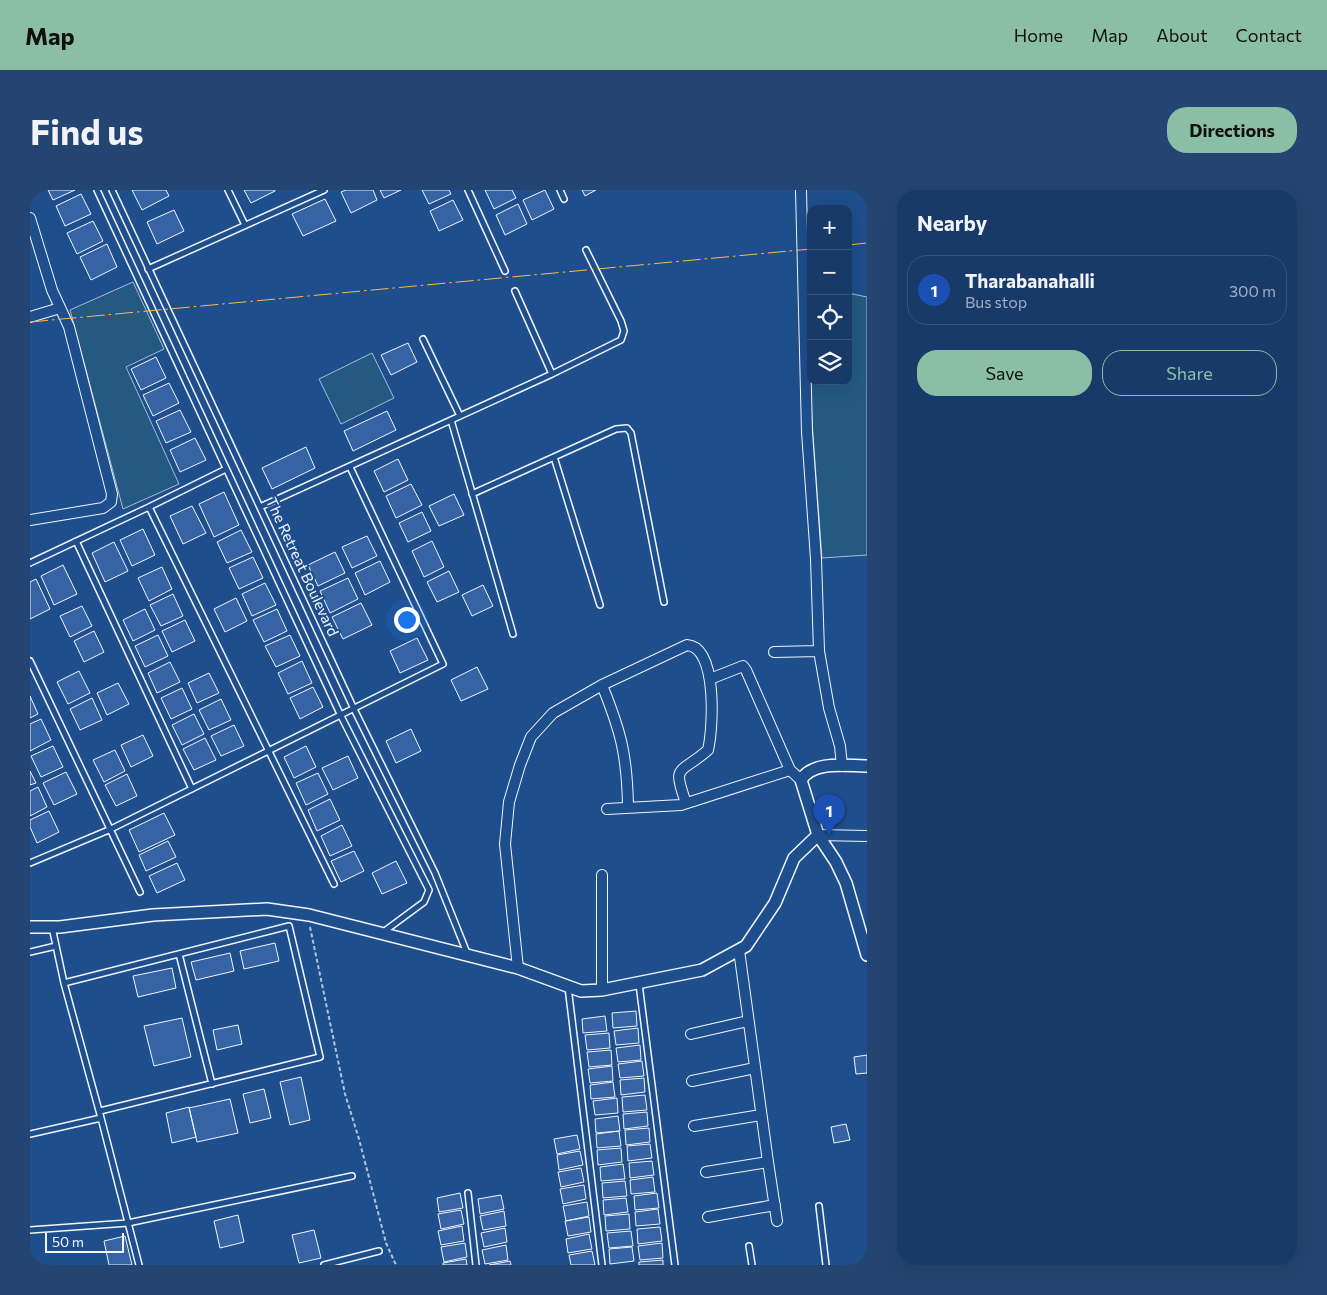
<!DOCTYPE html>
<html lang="en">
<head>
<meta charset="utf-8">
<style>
	:root { --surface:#173a69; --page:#244571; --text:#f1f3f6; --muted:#9eadc0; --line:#36547d; --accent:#8abfa5 }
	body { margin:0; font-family:Commissioner,sans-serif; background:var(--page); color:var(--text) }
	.controls { position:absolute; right:15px; top:15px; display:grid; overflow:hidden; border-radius:10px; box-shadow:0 5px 20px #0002 }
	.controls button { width:45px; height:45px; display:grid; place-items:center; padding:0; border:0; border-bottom:1px solid var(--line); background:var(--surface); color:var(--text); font:25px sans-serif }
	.scale { position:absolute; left:15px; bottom:12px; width:79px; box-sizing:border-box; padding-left:5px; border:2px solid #f2f6ff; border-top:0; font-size:14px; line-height:18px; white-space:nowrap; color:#f2f6ff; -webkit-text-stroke:4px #1f4e8c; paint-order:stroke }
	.you { position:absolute; left:376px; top:429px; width:18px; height:18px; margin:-12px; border:4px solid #fff; border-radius:50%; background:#1a73e8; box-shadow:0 0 0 8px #1a73e833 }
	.badge { display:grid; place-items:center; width:32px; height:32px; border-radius:50%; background:var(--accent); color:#fff; font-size:16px; font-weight:700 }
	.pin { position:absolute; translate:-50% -41px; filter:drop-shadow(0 1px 2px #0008) }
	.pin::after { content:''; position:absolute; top:26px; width:18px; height:15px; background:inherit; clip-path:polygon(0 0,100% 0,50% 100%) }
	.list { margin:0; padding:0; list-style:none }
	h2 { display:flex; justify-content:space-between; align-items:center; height:65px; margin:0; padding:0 20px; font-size:21px }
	h2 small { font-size:16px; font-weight:400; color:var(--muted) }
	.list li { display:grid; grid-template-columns:32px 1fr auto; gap:15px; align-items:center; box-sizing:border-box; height:70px; margin:0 10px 10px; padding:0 10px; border:1px solid var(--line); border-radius:20px }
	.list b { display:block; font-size:19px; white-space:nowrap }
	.list p { margin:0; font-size:16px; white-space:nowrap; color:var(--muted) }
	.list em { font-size:16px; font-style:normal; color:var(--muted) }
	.actions { display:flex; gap:10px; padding:15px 20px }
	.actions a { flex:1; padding:11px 0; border:1px solid var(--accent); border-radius:20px; text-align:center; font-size:18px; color:var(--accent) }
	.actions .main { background:var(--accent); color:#111 }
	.icon { flex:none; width:28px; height:28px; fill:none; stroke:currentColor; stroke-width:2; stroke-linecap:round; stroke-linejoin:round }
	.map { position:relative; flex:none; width:837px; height:1075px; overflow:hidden; border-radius:20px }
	header { display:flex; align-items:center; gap:30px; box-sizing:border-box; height:70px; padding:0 25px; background:var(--accent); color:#111 }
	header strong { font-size:24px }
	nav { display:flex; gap:28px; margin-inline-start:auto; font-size:18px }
	.intro { display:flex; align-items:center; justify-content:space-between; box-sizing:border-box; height:120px; padding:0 30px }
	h1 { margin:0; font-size:35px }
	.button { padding:12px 22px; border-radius:20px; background:var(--accent); color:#111; font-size:18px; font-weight:700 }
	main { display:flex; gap:30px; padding:0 30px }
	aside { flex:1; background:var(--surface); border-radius:20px; box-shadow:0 5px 20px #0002 }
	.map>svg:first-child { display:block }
</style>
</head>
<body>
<header>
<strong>Map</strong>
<nav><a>Home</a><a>Map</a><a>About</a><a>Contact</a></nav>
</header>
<div class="intro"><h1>Find us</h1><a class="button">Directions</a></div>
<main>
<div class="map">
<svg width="837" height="1075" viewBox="0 0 837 1075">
	<rect width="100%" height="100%" fill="#1f4e8c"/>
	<path fill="#245a82" stroke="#a8bbd7" d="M103,92L134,159L96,177L149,294L93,319L40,120Z
		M777,95L781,96V191H818V103L837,107V365L792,368L782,231Z
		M342,163L364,208L311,234L289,189Z"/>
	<path fill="#3563a3" stroke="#f2f6ff" d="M18,0H45L23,10Z
		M102,0H136L139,6L112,20Z
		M214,0H245V1L221,13Z
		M316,0H343L347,10L321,23L311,2Z
		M350,0H371L354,8Z
		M392,0H419L421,4L399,14Z
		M455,0H482L486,8L464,19Z
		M515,0L524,19L502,30L493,10Z
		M552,0H566L555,6Z
		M51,4L61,24L35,36L26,16Z
		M295,9L306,31L273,46L262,24Z
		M423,10L433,30L409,41L400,21Z
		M488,14L497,34L475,45L466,25Z
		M144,20L154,41L127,54L117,32Z
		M63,31L73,51L47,64L37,43Z
		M77,54L87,77L61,90L50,67Z
		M378,153L387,172L361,185L351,165Z
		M126,167L136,188L111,200L101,179Z
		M139,193L149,213L123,226L113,205Z
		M150,220L161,242L136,253L126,231Z
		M357,221L366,240L323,261L314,241Z
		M165,248L176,270L150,282L140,260Z
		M276,257L285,278L242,299L232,278Z
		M368,269L378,290L354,302L344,281Z
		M381,294L392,315L366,328L356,306Z
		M194,302L209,335L184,347L169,314Z
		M424,304L434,325L409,336L399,316Z
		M162,316L176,343L153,354L140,326Z
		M392,322L401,341L378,352L369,333Z
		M113,339L125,365L102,376L90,350Z
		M211,340L222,362L197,373L187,352Z
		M337,346L347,366L322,378L312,357Z
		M402,351L414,377L394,387L382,361Z
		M84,352L98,381L75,392L62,363Z
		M305,362L315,383L288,396L278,375Z
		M223,367L233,388L209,399L199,378Z
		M350,371L360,392L335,405L325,383Z
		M33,375L47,404L24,415L11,386Z
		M132,377L142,399L119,411L108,388Z
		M419,381L429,402L407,412L397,392Z
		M318,388L328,409L300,423L290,401Z
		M6,389L20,419L0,429V392Z
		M235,393L246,415L222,426L212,404Z
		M453,395L463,416L442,426L432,405Z
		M143,404L153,426L131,436L120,415Z
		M206,408L217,431L195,442L184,419Z
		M331,413L342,435L313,449L302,427Z
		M52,416L62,436L40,447L30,426Z
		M115,419L125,440L103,451L93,430Z
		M247,419L257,441L234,452L223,430Z
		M155,430L165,451L142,462L132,441Z
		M64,441L74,462L54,472L44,451Z
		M128,445L138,466L115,477L105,456Z
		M260,445L270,466L246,477L235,456Z
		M387,448L398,470L370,483L360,461Z
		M272,471L282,493L258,504L248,483Z
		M140,472L150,492L127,503L118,483Z
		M447,477L458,499L431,511L421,490Z
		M49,481L60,503L38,514L27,492Z
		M179,483L189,503L167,513L158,493Z
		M88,493L99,514L77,525L67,503Z
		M283,497L293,517L270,529L260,508Z
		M152,498L162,519L141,529L131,508Z
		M0,506L8,524L0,528Z
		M62,508L72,530L50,540L40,519Z
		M191,509L201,530L179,540L169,520Z
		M164,524L174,544L152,555L142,535Z
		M11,529L21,550L0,561V534Z
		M204,535L214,556L191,566L181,546Z
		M381,539L391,561L366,573L356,551Z
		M113,545L123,566L101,577L91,555Z
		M175,548L186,570L164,580L153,559Z
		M23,556L33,577L11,587L1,566Z
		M276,556L286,577L264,588L254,567Z
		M85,560L95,581L74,592L63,570Z
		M318,566L328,588L303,600L292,578Z
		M0,581L6,593L0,595Z
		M36,582L47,604L24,615L13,593Z
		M288,583L298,604L276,615L266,593Z
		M97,584L107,606L86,616L75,595Z
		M8,597L17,617L0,626V601Z
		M300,609L310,630L287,641L278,620Z
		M19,621L29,642L7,653L0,637V630Z
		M134,623L145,645L109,662L99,640Z
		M312,635L322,656L300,666L291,646Z
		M138,651L146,667L116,681L109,665Z
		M324,661L334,681L311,692L301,671Z
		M366,671L377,693L352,704L342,683Z
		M147,673L155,690L127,703L119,686Z
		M245,753L249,771L214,779L210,761Z
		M200,763L204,781L166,790L161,772Z
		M142,778L146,798L108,807L103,786Z
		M606,821L607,836L583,838L582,823Z
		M575,826L577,841L553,843L552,829Z
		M152,828L161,867L124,876L114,836Z
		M208,835L212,854L187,860L183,840Z
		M608,838L609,853L586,855L584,841Z
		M579,843L580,858L557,860L555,845Z
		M610,855L611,870L588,872L586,858Z
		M581,860L582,875L559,877L557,862Z
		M837,865V883L826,884L824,867Z
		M612,871L614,886L590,888L588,874Z
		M582,876L583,891L560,893L558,879Z
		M271,887L280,930L260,935L250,892Z
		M614,888L615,902L591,905L590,890Z
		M583,892L585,907L561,909L560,895Z
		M234,899L241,928L220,933L213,904Z
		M615,905L617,920L593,922L592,907Z
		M587,908L588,923L565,925L563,911Z
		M200,909L208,943L167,952L159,918Z
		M159,917L166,947L142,953L136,923Z
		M617,922L618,936L594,939L593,924Z
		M588,926L590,941L566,943L565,929Z
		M816,934L820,950L804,953L801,937Z
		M619,938L620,952L596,955L595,940Z
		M589,941L591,956L567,958L566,944Z
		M547,945L550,959L527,964L524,949Z
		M620,954L622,968L598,971L597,956Z
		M591,958L592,972L568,975L567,960Z
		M550,961L553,975L529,980L527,965Z
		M622,971L624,985L600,988L599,973Z
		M593,974L595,989L571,991L570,977Z
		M551,978L554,992L531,997L528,982Z
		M623,987L625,1002L601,1004L600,990Z
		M595,991L597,1006L573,1008L572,993Z
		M554,995L556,1009L533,1014L530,999Z
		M430,1003L433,1018L409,1022L407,1008Z
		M627,1003L629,1018L605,1020L604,1006Z
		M471,1005L474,1019L450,1024L448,1009Z
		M596,1008L598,1022L574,1025L573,1010Z
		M557,1012L559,1026L536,1031L533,1016Z
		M628,1019L630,1034L606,1036L605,1022Z
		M431,1020L434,1034L411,1039L408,1024Z
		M474,1021L476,1036L453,1040L450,1026Z
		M599,1024L600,1039L576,1041L575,1026Z
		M208,1025L214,1052L190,1058L184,1031Z
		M559,1027L561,1042L538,1046L535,1031Z
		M432,1036L434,1051L411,1055L408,1041Z
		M630,1037L632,1051L608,1054L607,1039Z
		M475,1038L477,1052L454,1057L451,1043Z
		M284,1040L291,1068L269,1073L262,1045Z
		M601,1041L603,1056L579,1058L577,1043Z
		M559,1044L562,1059L538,1063L536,1049Z
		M95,1046L102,1075H79L74,1051Z
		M435,1053L437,1067L414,1072L411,1057Z
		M632,1053L633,1068L610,1070L608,1056Z
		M476,1055L478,1070L455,1074L452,1060Z
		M602,1057L604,1071L580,1074L579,1059Z
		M562,1061L565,1075H541L539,1065Z
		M436,1069L437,1075H413V1073Z
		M633,1070V1075H609V1072Z
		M480,1071L481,1075H459Z"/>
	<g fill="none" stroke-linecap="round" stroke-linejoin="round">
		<defs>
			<path id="service" d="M67,0L311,526L399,700L394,712L352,743
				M82,0L324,519L405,683L437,763
				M198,0L215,35
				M438,0L475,81
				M530,0L534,9
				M118,79L294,0
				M485,101L522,184
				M393,149L430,226
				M421,230L483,444
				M524,267L570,415
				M442,304L586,239L597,238L601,243L634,412
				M119,317L196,279
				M230,317L522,184L591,150L594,141L591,131L556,60
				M46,351L162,599
				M0,373L119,317L304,694
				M0,471L110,702
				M0,673L81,639L413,474L320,277
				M0,762L26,756
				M149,764L182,894
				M34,793L259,736L290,867L70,921
				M609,794L645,1075
				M538,797L572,1075
				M71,928L109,1075
				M0,944L71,928L34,793L22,737
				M438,1003L446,1075
				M789,1016L796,1075
				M0,1040L98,1033L322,986
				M719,1056L722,1075
				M294,1075L349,1061"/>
			<path id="minor" d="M771,0L777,242L786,369L789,461L799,518L810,556L812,576
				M0,28L22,100L39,137L82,304L81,312L73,318L0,330
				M0,127L30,118
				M744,462L789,461
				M680,489L713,476L716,480L760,580L771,590
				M572,495C591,542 597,565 598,616
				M577,619L651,615L760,580
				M788,645L837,646
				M572,685V800
				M488,778L475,654L479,612L490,575L501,547L523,523L572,495L657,455C688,457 683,539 678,560C649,585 642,574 656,613
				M661,844L718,831
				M662,891L725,878
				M664,936L731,925
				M738,972L747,1031
				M676,982L738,972L709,760
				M678,1027L745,1015"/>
			<path id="tertiary" d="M837,576C817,576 783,570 771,590L788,645L806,672L816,693L837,765
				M0,737H30L123,725L237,719L279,725L488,778L551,801L572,800L672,780L716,756L745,713L764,668L788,645"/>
		</defs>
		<use href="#service" stroke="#f2f6ff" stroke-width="8"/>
		<use href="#minor" stroke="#f2f6ff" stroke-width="12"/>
		<use href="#tertiary" stroke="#f2f6ff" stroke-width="14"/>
		<path stroke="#b3c4dc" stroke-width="2" stroke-dasharray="4 2.5" stroke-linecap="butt" d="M280,737L315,904L329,949L356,1053L366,1075"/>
		<use href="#service" stroke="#1f4e8c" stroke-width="5"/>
		<use href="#minor" stroke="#1f4e8c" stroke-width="10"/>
		<use href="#tertiary" stroke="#1f4e8c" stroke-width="11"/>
		<path stroke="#ffb74d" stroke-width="1" stroke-dasharray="18 4 2.5 4" stroke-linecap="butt" d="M818,55L837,53
			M0,132L781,59"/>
	</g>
	<g text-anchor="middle" stroke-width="4" stroke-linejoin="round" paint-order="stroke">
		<g font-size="15" fill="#f2f6ff" stroke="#1f4e8c">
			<text transform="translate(272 377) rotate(65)" y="5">The Retreat Boulevard</text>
		</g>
	</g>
</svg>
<div class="controls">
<button>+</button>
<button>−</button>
<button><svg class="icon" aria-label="locate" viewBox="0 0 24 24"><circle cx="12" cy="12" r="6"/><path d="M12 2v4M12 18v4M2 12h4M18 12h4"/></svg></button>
<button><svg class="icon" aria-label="layers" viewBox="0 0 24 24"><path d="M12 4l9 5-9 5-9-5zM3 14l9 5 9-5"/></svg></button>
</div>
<div class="scale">50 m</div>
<div class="you"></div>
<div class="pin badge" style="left:799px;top:645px;background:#1a4fb4">1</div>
</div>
<aside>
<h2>Nearby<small></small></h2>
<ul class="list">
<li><span class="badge" style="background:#1a4fb4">1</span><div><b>Tharabanahalli</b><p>Bus stop</p></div><em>300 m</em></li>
</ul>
<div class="actions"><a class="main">Save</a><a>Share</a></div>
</aside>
</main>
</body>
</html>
